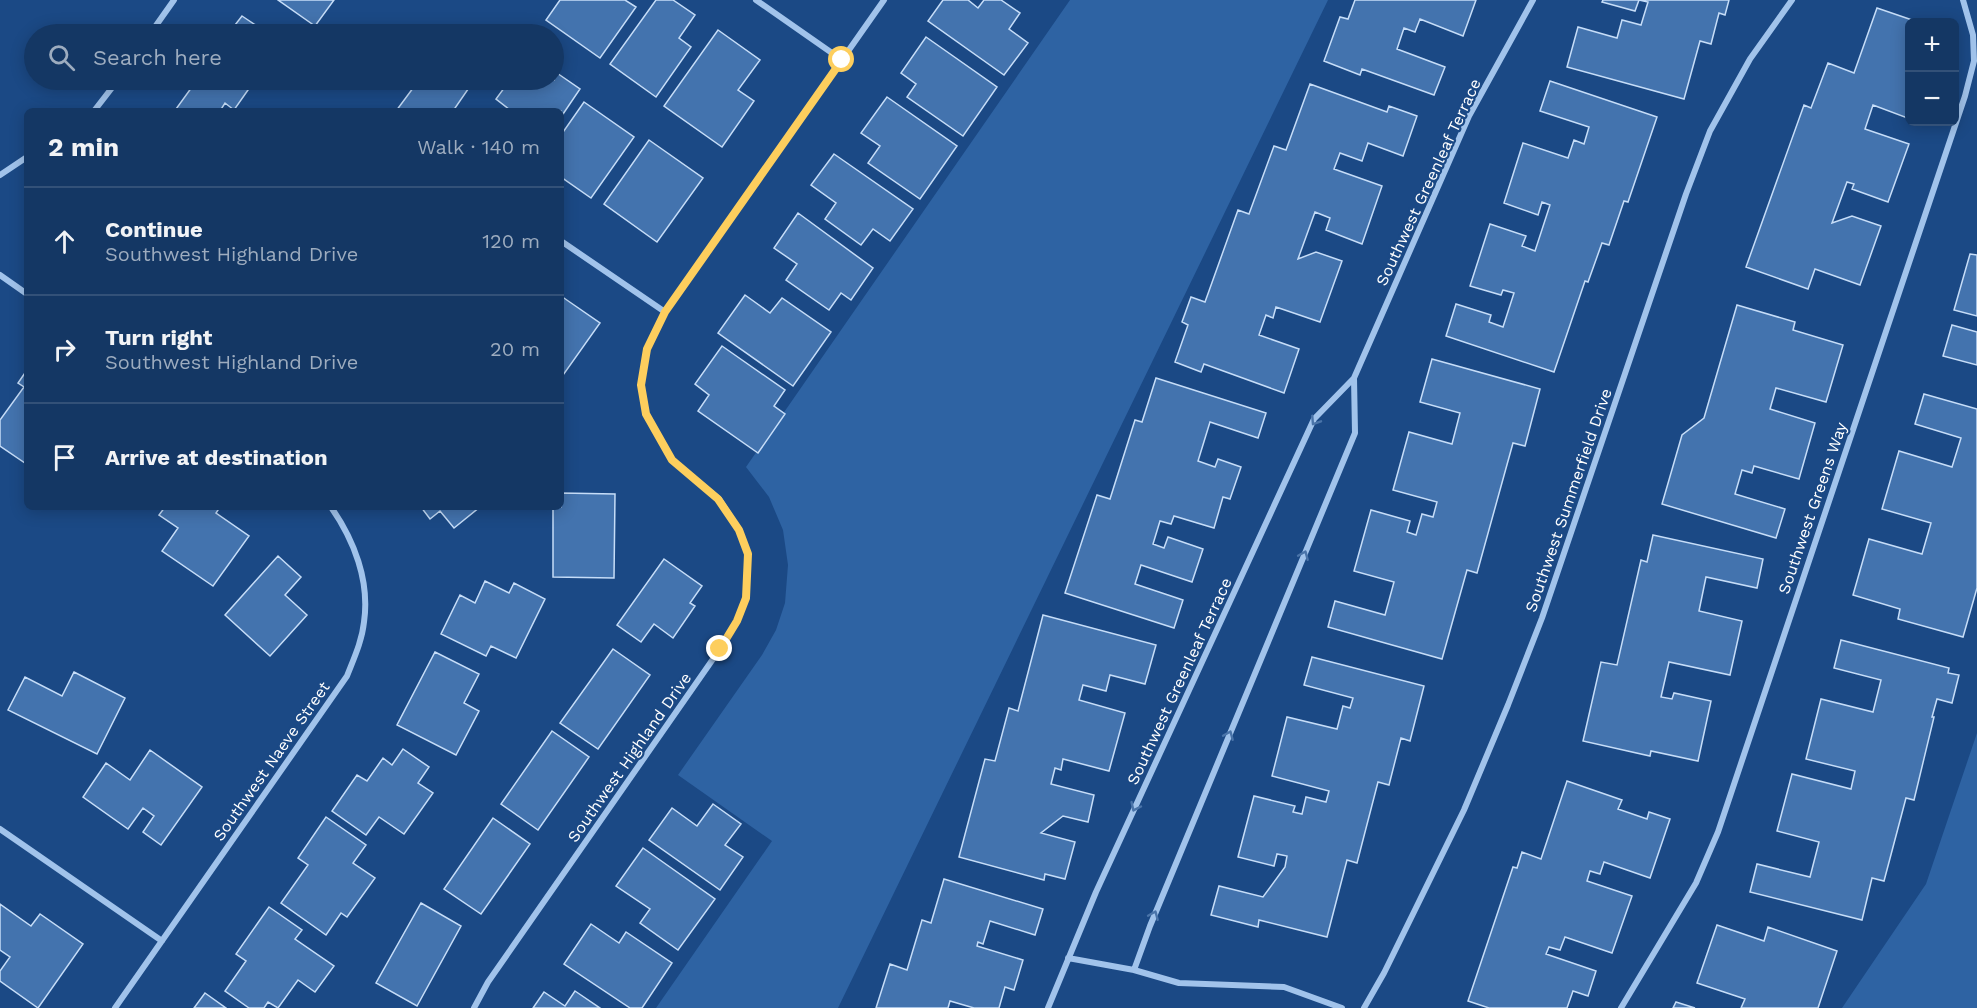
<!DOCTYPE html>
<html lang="en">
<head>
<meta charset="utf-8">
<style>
	:root { --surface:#143764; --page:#1d3f6a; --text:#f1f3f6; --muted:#9dacbf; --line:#335178 }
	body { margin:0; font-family:"Work Sans",sans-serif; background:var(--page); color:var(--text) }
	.controls { position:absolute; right:18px; top:18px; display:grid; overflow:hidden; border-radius:9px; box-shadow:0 3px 15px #0003 }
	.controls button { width:54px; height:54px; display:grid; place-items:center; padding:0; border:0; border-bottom:2px solid var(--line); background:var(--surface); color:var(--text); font:30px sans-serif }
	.stop { position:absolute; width:18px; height:18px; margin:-14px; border:4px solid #fdce5d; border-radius:50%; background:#fff }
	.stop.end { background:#fdce5d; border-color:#fff; box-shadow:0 2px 6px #0008 }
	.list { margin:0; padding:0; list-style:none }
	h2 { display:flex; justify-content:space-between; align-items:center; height:78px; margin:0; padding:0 24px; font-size:26px }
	h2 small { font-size:20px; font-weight:400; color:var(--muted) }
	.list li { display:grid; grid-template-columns:39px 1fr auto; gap:18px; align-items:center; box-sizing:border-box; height:108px; padding:0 24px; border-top:2px solid var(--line) }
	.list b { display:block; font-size:22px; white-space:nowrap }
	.list p { margin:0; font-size:20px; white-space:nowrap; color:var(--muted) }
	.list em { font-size:20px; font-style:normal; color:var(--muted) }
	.icon { flex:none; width:33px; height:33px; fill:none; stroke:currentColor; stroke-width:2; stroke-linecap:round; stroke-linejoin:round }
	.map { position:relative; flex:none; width:1977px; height:1008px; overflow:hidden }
	.search { position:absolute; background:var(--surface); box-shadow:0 3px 15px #0003; left:24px; top:24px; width:540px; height:66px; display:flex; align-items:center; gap:15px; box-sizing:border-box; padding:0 21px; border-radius:33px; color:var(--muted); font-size:22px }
	.panel { position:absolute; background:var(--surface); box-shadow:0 3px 15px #0003; left:24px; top:108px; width:540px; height:402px; border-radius:9px }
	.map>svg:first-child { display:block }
</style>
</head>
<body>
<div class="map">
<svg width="1977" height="1008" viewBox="0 0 1977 1008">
	<rect width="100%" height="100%" fill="#1b4985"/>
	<path fill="#2e63a3" d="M1070,0H1328L838,1008H656L772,841L678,775L762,655L776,630L785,603L788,565L783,530L769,497L746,467Z
		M1977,733V1008H1842L1926,884Z"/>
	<path fill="#4373ae" stroke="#c6ddf8" stroke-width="1.5" d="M278,0H334L315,26Z
		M560,0H625L636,7L600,58L546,20Z
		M656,0H673L695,15L679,38L691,47L656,97L610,64Z
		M943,0H968L978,8L984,0H1001L1020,13L1009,29L1028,43L1004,75L928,21Z
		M1355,0H1476L1463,36L1420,19L1415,32L1404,28L1397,49L1445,67L1434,95L1362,69L1360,75L1324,61L1340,17L1348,19Z
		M1603,0H1639L1635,11L1602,2Z
		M1639,0H1729L1725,15L1719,13L1711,44L1700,41L1684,99L1567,67L1578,27L1617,38L1622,20L1641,25L1648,2Z
		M1877,8L1918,22H1910V119L1873,105L1865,129L1909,144L1888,202L1852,189L1854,184L1847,182L1832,223L1852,216L1881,226L1860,285L1815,269L1808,289L1746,267L1804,105L1811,108L1828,63L1854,73Z
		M242,16L269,34H228Z
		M718,30L760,60L738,90L754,101L722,147L664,106Z
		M926,37L997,87L963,136L907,97L916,84L901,73Z
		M554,71L580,89L561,117V111H509L510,110L496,99L510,80H554Z
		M197,80H255L234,110L225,103L220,111H179L176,109Z
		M419,80H470L473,82L453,111H396Z
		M1550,81L1657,117L1628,202L1624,201L1609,245L1602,243L1588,282L1585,281L1554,372L1446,336L1456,304L1491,315L1489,322L1503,327L1514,293L1503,290L1501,295L1470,286L1490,224L1526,236L1522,246L1535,251L1550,205L1542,202L1538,215L1504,203L1523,143L1568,158L1574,140L1584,144L1589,127L1540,111Z
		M1310,84L1387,112L1389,106L1417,116L1403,156L1368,143L1362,161L1340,153L1334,169L1382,186L1362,244L1326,230L1330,218L1315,212L1298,259L1316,252L1342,261L1320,322L1276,307L1273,318L1266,315L1259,335L1299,349L1284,393L1204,364L1201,372L1175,362L1188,325L1182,322L1191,297L1205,302L1238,210L1249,214L1274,146L1286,150Z
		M887,97L957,146L920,199L868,163L880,146L861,133Z
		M584,102L634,137L591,198L561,177V135Z
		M649,140L703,178L657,242L604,204Z
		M834,154L913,209L890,241L873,229L861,245L825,219L836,203L811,185Z
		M798,213L873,268L851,300L841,293L829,310L786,280L797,264L774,248Z
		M1970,254L1977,255V316L1954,310Z
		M745,295L770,313L782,298L831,332L793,386L718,333Z
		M561,296L600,323L561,378Z
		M1737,305L1795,322L1793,330L1843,345L1826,402L1776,388L1770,409L1815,423L1799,479L1754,466L1752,473L1742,470L1735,494L1785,509L1776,538L1662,504L1682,435L1704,418Z
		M1952,325L1977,332V365L1943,356Z
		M722,346L785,390L774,406L785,414L758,453L698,411L709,395L695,384Z
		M1432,359L1540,389L1525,446L1513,443L1477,573L1467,570L1442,659L1328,627L1335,601L1385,615L1394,582L1354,571L1371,510L1410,521L1407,532L1416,535L1422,514L1433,517L1437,502L1393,490L1409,432L1452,444L1460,413L1420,402Z
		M27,370V461L25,463L0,446V420L24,387L18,383Z
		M1156,378L1266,413L1258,438L1210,422L1198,461L1215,467L1218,459L1241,467L1230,499L1223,497L1214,528L1174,516L1171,524L1160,521L1153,544L1164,548L1168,537L1203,549L1192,582L1141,565L1135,584L1183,600L1174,628L1065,593L1097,495L1110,499L1135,420L1142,422Z
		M1924,394L1977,409V588L1963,637L1898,619L1900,609L1853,595L1869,539L1922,554L1931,523L1882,509L1899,451L1952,467L1961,438L1915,424Z
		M561,493L615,494L614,578L553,577V507H561Z
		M165,507H220L216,513L249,536L213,586L162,551L178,528L159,515Z
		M421,507H480L454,528L440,511L430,519Z
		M1653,535L1763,559L1757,588L1706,577L1699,611L1742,621L1730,675L1669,662L1661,697L1672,699L1674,693L1711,701L1698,761L1651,751L1650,756L1583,741L1601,662L1617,665L1641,560L1647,562Z
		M278,556L301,577L285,595L307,615L270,656L225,615Z
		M664,559L702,586L690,603L695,606L673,638L654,624L641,642L617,625Z
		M485,581L509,593L514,583L545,599L516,658L491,646L486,656L441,634L460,595L475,603Z
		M1043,615L1156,645L1145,684L1110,675L1106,691L1083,685L1079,700L1125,713L1109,771L1063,759L1061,770L1055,768L1051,784L1094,795L1088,822L1063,816L1041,833L1075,842L1065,879L1045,874L1044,880L959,857L985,759L995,761L1009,708L1018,711Z
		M1841,640L1949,668L1948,673L1959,675L1952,703L1937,699L1932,717H1934L1914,800L1906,798L1884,881L1872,878L1862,920L1750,892L1757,864L1810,877L1819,842L1777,831L1792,774L1851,789L1855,771L1806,759L1821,699L1873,712L1881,680L1834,668Z
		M613,649L650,675L598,749L560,723Z
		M435,652L479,674L464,703L479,711L456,755L397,725Z
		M1312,657L1424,686L1410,741L1401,738L1389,785L1378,782L1357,863L1347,860L1327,937L1259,920L1258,927L1211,915L1219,886L1263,897L1285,867L1287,856L1277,854L1274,866L1238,857L1254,796L1295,806L1293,812L1302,814L1306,797L1326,802L1329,791L1272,776L1287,717L1337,729L1343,706L1350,708L1353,698L1304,685Z
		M74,672L125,698L97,754L8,710L25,677L62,696Z
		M552,731L589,757L538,830L501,804Z
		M403,749L429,767L418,783L433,793L404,834L379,817L366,835L332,811L357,775L367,781L383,758L392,765Z
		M150,750L202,787L161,845L143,832L154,816L143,808L128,829L83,797L106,763L130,780Z
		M1567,781L1622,800L1618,809L1647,819L1649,812L1670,819L1650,878L1604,862L1600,874L1590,871L1587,881L1632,896L1612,953L1565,937L1560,950L1549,947L1546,954L1596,971L1588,996L1573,991L1567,1008H1489L1468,1001L1513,867L1517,868L1522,852L1541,859Z
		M713,804L741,824L725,845L743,857L720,890L649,840L672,808L697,826Z
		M326,817L366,845L353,863L375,878L347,917L341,913L326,935L281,903L308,865L298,858Z
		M493,818L530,844L481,914L444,889Z
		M643,848L715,899L678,950L640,923L650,909L616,886Z
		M944,879L1043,909L1035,935L990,921L983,944L978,942L977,946L1023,960L1014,990L1005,987L999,1008H974L950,1001L948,1008H876L890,964L907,970L922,920L931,923Z
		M421,903L461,926L417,1006L376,983Z
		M0,904L31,926L40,914L83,944L38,1008L0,981V971L10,957L0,950Z
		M269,907L302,930L295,939L334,966L315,992L298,980L278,1008L268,1002L264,1008H249L225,991L246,961L236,954Z
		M591,924L619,943L626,932L672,963L642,1008H630L564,964Z
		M1717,925L1764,941L1768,927L1837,951L1818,1008H1741L1745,999L1697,983Z
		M575,991L600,1008H533L544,992L565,1006Z
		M205,993L226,1008H194Z
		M1676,1002L1695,1008H1673Z"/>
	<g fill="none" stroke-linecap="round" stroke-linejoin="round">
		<path stroke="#a1c3eb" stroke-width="6" d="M756,0L842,60
			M150,34L174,0
			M94,111L118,80
			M0,175L27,157
			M561,241L665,312
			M0,275L27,294
			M0,829L162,941
			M1068,958L1134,970L1179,983L1284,987L1342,1008
			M1134,970L1150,926L1355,433L1354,378
			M115,1008L347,676C354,658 362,641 364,622C370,581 354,540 331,507
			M474,1008L488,982L720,649L737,621L746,598L748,554L739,530L719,499L672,460L646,414L641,385L647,349L665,312L884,0
			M1048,1008L1096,892L1314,419L1354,378L1469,116L1533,0
			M1364,1008L1384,973L1464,810L1508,705L1542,618L1686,194L1710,131L1750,59L1792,0
			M1621,1008L1696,883L1718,832L1965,96L1974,61L1973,35L1963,0"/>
	</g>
	<defs><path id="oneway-chevron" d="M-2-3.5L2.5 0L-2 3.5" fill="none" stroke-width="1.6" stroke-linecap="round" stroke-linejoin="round" transform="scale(1.5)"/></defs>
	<g stroke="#4a74a9">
		<use href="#oneway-chevron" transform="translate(1315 421) rotate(123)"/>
		<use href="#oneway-chevron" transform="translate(1304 555) rotate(-67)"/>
		<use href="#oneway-chevron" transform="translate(1229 735) rotate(-67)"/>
		<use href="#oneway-chevron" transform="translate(1135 807) rotate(115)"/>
		<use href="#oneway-chevron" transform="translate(1154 915) rotate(-67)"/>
	</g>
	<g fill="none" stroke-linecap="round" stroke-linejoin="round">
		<path stroke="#fdce5d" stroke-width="8" d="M720,649L737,621L746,598L748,554L739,530L718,499L672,460L646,414L641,385L647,349L665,312L842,60"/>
	</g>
	<g text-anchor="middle" stroke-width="4.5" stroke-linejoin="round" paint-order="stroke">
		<g font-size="16" fill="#fff" stroke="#1b4985">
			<text transform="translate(1428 182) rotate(-65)" y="6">Southwest Greenleaf Terrace</text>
			<text transform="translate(1568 500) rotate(-71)" y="6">Southwest Summerfield Drive</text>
			<text transform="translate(1812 508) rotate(-71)" y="6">Southwest Greens Way</text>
			<text transform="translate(1179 681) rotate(-65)" y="6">Southwest Greenleaf Terrace</text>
			<text transform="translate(629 757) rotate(-55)" y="6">Southwest Highland Drive</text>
			<text transform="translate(271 761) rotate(-55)" y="6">Southwest Naeve Street</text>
		</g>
	</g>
</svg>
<div class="controls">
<button>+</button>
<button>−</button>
</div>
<div class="stop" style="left:842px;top:60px"></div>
<div class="stop end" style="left:720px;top:649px"></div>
<div class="search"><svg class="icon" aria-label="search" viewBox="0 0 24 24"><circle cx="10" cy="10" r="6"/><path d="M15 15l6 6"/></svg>Search here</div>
<section class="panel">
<h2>2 min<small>Walk · 140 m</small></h2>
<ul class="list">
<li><svg class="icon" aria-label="ahead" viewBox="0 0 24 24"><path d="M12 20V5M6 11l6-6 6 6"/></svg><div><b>Continue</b><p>Southwest Highland Drive</p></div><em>120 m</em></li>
<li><svg class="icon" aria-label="right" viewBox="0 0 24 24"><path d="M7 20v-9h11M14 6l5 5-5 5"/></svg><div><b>Turn right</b><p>Southwest Highland Drive</p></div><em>20 m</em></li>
<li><svg class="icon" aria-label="arrive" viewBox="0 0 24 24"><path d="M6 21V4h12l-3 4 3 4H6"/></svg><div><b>Arrive at destination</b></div></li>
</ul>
</section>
</div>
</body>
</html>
